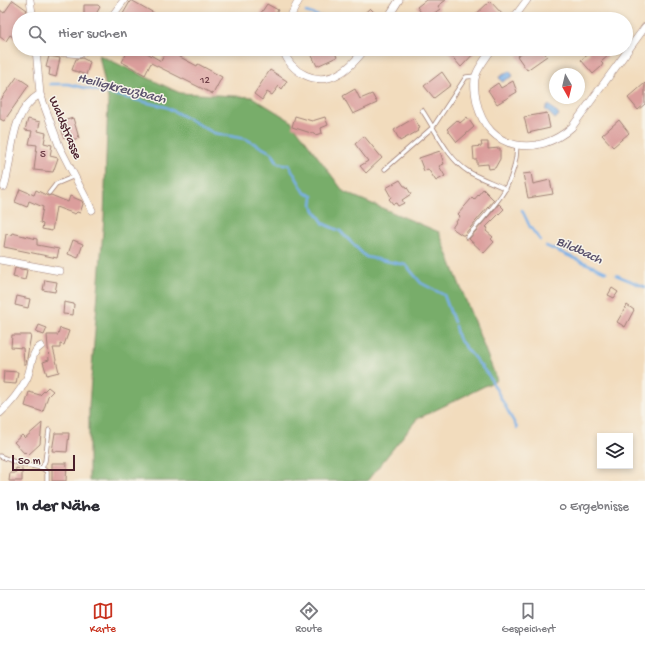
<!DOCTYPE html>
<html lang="de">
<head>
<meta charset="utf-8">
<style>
	:root { --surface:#fff; --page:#f2f2f3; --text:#2b2b33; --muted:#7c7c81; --line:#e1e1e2; --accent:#c8321e }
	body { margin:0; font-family:"Gochi Hand",sans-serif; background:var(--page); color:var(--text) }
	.controls { position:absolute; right:12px; bottom:12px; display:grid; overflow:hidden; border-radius:0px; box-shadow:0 2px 6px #0003 }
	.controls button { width:36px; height:36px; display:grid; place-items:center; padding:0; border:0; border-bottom:1px solid var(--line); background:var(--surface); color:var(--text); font:20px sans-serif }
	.compass { position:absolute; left:549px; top:68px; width:36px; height:36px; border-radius:50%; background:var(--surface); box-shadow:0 2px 6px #0003; rotate:172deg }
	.scale { position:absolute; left:12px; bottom:10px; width:63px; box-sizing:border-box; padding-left:4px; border:2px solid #4a1f2b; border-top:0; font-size:11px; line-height:14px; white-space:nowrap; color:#4a1f2b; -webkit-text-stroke:3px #f7f3e8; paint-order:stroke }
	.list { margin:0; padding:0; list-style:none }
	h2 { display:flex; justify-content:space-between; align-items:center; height:52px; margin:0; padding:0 16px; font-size:17px }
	h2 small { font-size:13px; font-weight:400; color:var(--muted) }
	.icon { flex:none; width:22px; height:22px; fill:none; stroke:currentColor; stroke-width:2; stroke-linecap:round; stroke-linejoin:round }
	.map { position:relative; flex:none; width:645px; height:481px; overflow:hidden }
	.search { position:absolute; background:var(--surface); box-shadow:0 2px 6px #0003; left:12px; right:12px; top:12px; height:44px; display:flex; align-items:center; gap:10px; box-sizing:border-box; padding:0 14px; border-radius:22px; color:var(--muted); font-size:15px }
	.sheet { height:108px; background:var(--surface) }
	nav { display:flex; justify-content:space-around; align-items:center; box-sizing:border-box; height:56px; border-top:1px solid var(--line); background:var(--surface); font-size:11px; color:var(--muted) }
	nav a { display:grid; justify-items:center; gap:2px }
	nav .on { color:var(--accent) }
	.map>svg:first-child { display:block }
</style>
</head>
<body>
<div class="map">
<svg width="645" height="481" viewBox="0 0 645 481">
	<rect width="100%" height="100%" fill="#f7f3e8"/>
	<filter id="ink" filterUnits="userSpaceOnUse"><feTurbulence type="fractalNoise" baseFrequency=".025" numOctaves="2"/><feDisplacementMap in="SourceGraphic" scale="8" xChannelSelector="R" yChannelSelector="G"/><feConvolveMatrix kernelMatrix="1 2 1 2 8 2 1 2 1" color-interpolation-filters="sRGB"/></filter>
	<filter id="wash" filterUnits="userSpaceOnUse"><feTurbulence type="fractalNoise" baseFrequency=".012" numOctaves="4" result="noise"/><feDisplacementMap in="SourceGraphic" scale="16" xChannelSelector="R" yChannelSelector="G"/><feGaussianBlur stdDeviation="0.9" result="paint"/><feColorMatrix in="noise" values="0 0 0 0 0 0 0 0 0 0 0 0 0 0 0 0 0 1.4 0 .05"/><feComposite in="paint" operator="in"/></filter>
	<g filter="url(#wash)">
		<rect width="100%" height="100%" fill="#f2dcbd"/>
		<path fill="#78ad6a" stroke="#61664a" d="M99,55L180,93L252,97L291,121L344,192L439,232L497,380L417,419L367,481H89V405L104,218L108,99Z"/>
		<path fill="#7ab0e8" stroke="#62688a" d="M510,71L513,76L502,82L499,77Z
			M549,105L559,115L555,119L545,109Z"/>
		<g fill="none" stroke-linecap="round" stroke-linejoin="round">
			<path stroke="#7ab0e8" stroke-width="2.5" d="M306,12L328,19
				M50,84H68L166,107L214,133L246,139L272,153L278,163L289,165L305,193L313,196L312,206L324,224L340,231L366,257L406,265L421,283L444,295L454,322
				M522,210L530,227L540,240
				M546,246L606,272
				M616,275L645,287
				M455,326L458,338L489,376L517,428"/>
		</g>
		<g id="blocks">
			<path fill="#db9e9c" d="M13,0L27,10L19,19V41L10,35L6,41L0,37V10L4,13Z
				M131,0L154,13L151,19H120Z
				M426,0H446L438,6L440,9L433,14L435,16L431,19H426L417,7Z
				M490,1L503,15L499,19H471Z
				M267,4L278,10L276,14L284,19H257Z
				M84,5H98L100,7L93,19H84Z
				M370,8L381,19H358Z
				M129,49H140L161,61L167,50L197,66L198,64L222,77L213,94L151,63L145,75L122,62Z
				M322,49H333L337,57L317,66L311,54Z
				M451,49H478L461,67L448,52Z
				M528,49H541L547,56L527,70L517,56Z
				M587,49H605L609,55L601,62L603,64L601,67L593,74L581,60L590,53Z
				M49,56L60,58L56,77L49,75L50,68L46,67Z
				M82,58L90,62L86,75L72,70L76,59Z
				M270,70L287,81L282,89L279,86L272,95L267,92L262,100L254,94Z
				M442,72L451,85L434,98L424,86Z
				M17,77L29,85L4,121L0,119V101Z
				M513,81L517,92L497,104L488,90L498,83L501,88Z
				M645,83V104L638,110L628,98Z
				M355,89L360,99L372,94L377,103L353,114L343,96Z
				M547,113L550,128L528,133L524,117Z
				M295,116L312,121L325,117L328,125L321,128L322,133L315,135L314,134L292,127Z
				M467,117L474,127L457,142L447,129L457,120L460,123Z
				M73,118L79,138L72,140L71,135L64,138L60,122Z
				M414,118L420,128L417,130L418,131L400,141L394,130Z
				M28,119L40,122L38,131L46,133L44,143L52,145L50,156L58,158L53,172L34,170L37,145L29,144L32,131L25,130Z
				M619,120L629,133L613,147L602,135Z
				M364,136L382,158L366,173L360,166L368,161L355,144Z
				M481,142H488V149L500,148V159L495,168L489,169L488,164L477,165V160H474L473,147L482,146Z
				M440,151L444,164L439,166L445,176L436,181L428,169L424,171L419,158Z
				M531,173L533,184L550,180L553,194L528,198L523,174Z
				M400,180L404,186H406L411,194L402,200L404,203L398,206L396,203L393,204L389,199L391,197L386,188Z
				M20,189L34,195L36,190L48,196L51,195L68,202L70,196L82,201L83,204L80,213L77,212L75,214L56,207L52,231L42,229L43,224L40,223L43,207L29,201L27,207L15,202Z
				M483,189L494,200L464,235H462L452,228L460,216L458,214L472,198L474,200Z
				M499,204L504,209L486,227L488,228L486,231L493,237L491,239L494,242L484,253L469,239Z
				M12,233L37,239V245L59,249L57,258L4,247L6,234L11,235Z
				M73,240L83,244L78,258L68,254Z
				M15,268L27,270L25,280L13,277Z
				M45,280L57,282L55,292L43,290Z
				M612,288L618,292L614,298L608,295Z
				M17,296L30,299L28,308L15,305Z
				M64,302L74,304L73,315L63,314Z
				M627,305L634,310L625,327L617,322Z
				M39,325L47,328L44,335L36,332Z
				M60,328L69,331L64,345L60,344V348H53L59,372L47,375L43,362L49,360L47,335H58Z
				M12,335H31L26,364H24L23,348L11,347Z
				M4,371L18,372L16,384L3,383Z
				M48,387L53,391L48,396L43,412L25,406L29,392L40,395Z
				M42,423L40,444L28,455L25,452L24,453L14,442L22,435L25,438Z
				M55,433H69L67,452L52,451Z
				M52,463H67L66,481H52Z
				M16,468L22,469V481H9L10,473H15Z"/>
		</g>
	</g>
	<g filter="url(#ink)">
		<use href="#blocks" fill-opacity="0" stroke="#9e7e74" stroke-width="1"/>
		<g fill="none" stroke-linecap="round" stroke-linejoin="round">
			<defs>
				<path id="lane" d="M422,110C436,131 448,159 469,172C481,179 494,183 506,189
					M385,169L433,127L466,77L476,76
					M49,193L56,184L75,176
					M467,237C493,206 516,188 517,145
					M0,456L20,464L42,468L47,472V481
					M42,468L45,461L49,430"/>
				<path id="street" d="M30,0L33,19
					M110,19L124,0
					M289,19L299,0
					M387,19L399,0
					M513,19L527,0
					M36,49L40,94L60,148L92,210
					M283,49C290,73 317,87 340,73C350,68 358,58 365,49
					M492,49C487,57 479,66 476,75C473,83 475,94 477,103C487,151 538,158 572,127L645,27
					M36,50L80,54L87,49
					M4,187C14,156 8,113 40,94
					M0,260L60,271
					M0,413C11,403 19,393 26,380C32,370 30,352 41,346"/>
			</defs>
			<use href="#lane" stroke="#9e7e74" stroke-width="5"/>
			<use href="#street" stroke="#9e7e74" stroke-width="8"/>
			<use href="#lane" stroke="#fff" stroke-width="3.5"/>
			<use href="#street" stroke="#fff" stroke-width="7"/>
		</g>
	</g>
	<g text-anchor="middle" stroke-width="3" stroke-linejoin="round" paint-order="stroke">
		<g font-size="11" fill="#6e3f47">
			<text x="205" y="83">12</text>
			<text x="43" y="157">5</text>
		</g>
		<g font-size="13" fill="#4a1f2b" stroke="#f7f3e8">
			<text transform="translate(67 127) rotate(67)" y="5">Waldstrasse</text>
		</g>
		<g font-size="14" font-style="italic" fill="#5b526d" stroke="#f7f3e8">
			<text transform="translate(122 87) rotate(14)" y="5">Heiligkreuzbach</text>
			<text transform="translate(580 249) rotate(24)" y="5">Bildbach</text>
		</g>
	</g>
</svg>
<div class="controls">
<button><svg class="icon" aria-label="layers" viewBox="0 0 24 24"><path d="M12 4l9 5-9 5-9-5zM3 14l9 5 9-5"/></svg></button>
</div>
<svg class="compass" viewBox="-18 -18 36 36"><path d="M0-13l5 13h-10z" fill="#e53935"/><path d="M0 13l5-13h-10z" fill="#7c7c81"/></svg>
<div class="scale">50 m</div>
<div class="search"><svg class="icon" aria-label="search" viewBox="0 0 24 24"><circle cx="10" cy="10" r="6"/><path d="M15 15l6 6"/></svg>Hier suchen</div>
</div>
<section class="sheet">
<h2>In der Nähe<small>0 Ergebnisse</small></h2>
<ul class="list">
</ul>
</section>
<nav>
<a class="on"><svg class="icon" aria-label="map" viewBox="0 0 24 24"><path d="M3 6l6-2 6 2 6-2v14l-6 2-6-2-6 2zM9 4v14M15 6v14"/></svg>Karte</a>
<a><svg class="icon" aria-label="directions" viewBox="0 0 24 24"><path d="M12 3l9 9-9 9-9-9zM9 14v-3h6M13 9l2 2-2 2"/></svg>Route</a>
<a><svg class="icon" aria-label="saved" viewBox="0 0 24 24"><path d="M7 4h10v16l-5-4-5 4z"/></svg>Gespeichert</a>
</nav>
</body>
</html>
